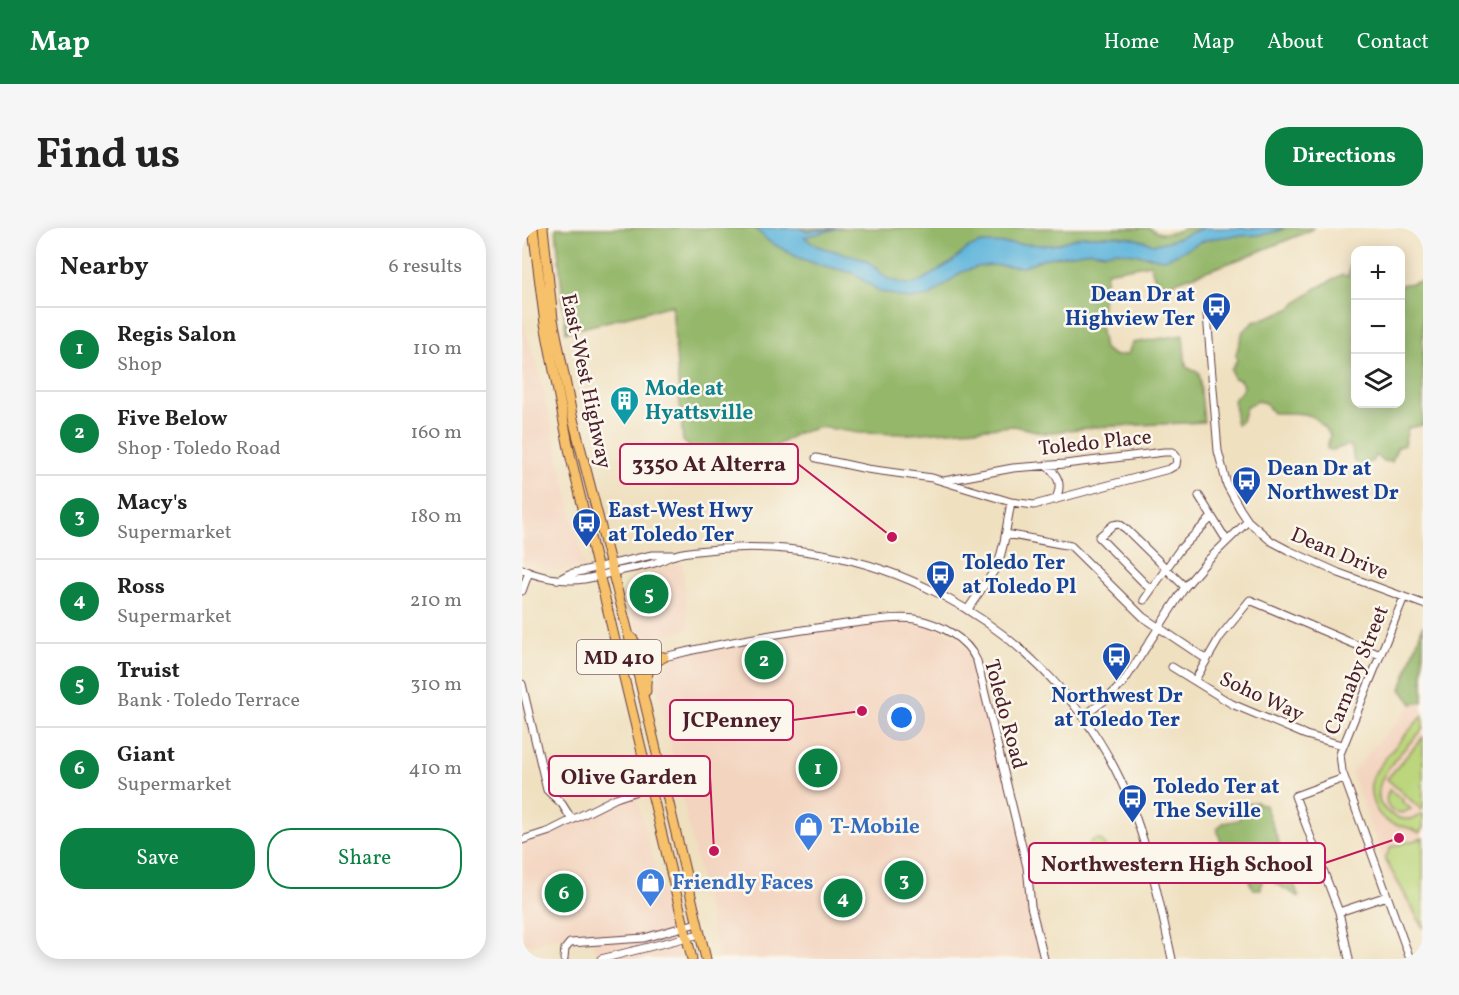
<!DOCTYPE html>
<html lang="en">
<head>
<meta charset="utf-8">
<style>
	:root { --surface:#fff; --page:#f6f6f6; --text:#222; --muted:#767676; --line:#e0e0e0; --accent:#0b8043 }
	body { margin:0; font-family:Vollkorn,serif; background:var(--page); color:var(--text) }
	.controls { position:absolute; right:18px; top:18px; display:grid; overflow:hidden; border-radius:12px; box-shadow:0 3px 15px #0003 }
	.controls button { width:54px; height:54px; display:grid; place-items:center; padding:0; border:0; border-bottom:2px solid var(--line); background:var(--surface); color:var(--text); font:30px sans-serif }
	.you { position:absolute; left:380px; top:490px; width:21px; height:21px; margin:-15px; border:4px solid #fff; border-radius:50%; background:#1a73e8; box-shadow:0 0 0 9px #1a73e833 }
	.badge { display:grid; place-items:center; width:39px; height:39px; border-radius:50%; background:var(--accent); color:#fff; font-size:20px; font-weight:700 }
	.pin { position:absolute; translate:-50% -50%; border:3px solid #fff; box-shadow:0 2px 6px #0006 }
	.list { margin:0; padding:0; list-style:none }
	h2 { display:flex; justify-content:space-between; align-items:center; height:78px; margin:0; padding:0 24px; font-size:26px }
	h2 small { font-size:20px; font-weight:400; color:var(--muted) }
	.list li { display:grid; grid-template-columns:39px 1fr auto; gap:18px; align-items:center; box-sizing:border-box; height:84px; padding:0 24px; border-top:2px solid var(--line) }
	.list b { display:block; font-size:22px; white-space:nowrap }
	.list p { margin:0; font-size:20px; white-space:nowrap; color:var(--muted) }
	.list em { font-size:20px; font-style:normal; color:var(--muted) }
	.actions { display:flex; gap:12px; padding:18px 24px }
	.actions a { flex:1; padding:14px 0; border:2px solid var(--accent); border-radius:24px; text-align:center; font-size:21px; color:var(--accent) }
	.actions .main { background:var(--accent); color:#fff }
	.icon { flex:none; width:33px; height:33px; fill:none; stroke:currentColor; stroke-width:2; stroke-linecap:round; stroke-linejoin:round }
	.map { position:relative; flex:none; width:901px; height:731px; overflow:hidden; border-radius:24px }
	header { display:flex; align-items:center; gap:36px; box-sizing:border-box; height:84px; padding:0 30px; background:var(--accent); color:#fff }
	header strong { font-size:28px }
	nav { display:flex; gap:33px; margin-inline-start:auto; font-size:21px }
	.intro { display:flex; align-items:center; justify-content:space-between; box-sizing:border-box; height:144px; padding:0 36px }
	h1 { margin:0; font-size:42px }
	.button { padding:15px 27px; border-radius:24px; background:var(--accent); color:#fff; font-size:21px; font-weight:700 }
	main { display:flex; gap:36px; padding:0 36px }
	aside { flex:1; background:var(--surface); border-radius:24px; box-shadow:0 3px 15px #0003 }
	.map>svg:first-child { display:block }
</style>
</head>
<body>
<header>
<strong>Map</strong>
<nav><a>Home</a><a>Map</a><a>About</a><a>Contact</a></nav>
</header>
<div class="intro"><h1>Find us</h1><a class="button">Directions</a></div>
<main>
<aside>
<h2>Nearby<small>6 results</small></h2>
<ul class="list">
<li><span class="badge">1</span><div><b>Regis Salon</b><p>Shop</p></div><em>110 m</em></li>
<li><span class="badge">2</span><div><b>Five Below</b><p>Shop · Toledo Road</p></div><em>160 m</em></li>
<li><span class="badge">3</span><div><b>Macy's</b><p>Supermarket</p></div><em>180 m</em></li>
<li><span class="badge">4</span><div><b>Ross</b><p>Supermarket</p></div><em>210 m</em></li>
<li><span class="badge">5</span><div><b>Truist</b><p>Bank · Toledo Terrace</p></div><em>310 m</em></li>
<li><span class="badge">6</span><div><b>Giant</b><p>Supermarket</p></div><em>410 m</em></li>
</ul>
<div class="actions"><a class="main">Save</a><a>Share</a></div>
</aside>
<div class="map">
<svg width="901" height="731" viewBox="0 0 901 731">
	<rect width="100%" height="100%" fill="#fbf7ec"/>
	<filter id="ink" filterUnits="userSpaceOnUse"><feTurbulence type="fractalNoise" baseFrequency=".0167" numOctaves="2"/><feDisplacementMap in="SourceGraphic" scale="12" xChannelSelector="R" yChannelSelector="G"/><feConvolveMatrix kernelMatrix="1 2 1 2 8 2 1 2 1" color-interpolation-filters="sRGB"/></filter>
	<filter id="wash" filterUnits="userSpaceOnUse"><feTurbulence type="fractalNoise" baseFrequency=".008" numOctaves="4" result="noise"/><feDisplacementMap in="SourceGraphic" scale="24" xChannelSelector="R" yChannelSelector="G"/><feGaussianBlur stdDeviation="1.35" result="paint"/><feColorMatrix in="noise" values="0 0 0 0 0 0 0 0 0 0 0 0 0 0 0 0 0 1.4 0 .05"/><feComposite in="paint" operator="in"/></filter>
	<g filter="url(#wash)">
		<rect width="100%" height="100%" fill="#efe0c0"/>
		<path fill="#f3d4bf" d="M0,91L15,137L63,339L40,342L21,340L0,332Z
			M160,335L167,401L116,413L105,366L115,346Z
			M390,391L435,409L455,433L528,731H197L134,454L138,444L153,426L252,405Z
			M901,464V704L868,650L829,544Z
			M114,567L158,731H77L64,702L0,719V687L3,685L0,675V615L35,604L92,574Z"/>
		<path fill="#bbd67b" stroke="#827a53" stroke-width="1.5" d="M901,487V501C884,520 832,564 870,587C880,593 891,592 901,586V600L897,605C887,597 873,600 863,592C851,582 845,563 851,549C857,534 889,501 901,487Z
			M901,509V580L900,582L865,551Z
			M867,562L881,571L880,573L889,581L880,585L870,583C863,577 863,570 867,562Z
			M901,610V699L863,631L869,619Z
			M567 619a8 8 0 1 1 16 0a8 8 0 1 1-16 0Z"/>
		<path fill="#94b76b" stroke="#6f6b4b" stroke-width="1.5" d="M34,0H628C639,9 652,5 663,0H791L787,3L721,30L636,60L628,36L585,44L578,98L582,121L593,128L606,126L610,115L661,107L664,139L677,145L682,194L573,199L523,205L492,198L388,206L337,205L299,199L276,205L254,218L238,248L188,238L161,213L150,77L44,104Z
			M833,33L834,176H878L879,57L901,53V197L886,200L882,217L875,220L870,234L861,233L854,227L849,234L839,236L832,234L830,221L827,217L810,222L805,221L808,207C789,180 781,186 751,185L743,175L735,173L724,179L720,193L715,197L713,193C715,185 711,178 712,170L718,165L722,159L718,152L711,150L709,142L715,132L714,126L721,103L732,94L767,81L793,61L819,47L826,48L828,37Z
			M901,397V474L890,476L879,461Z
			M734,574L743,577L777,669L754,656L751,650L744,649L740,651L739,661H731L721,639L711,638L704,630L695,601L701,595L717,592L722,577Z"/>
		<path fill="#5eb5db" stroke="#546a83" stroke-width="1.5" d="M233,0H276L285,3L318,0L282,9L295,18L344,32L366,51L383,56H392L402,51L430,34L446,20L460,15L531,17L561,8H594L612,10L632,16L648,13L681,0H763C739,12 710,4 685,12C670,16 658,27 642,31L594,23L583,25L569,23L520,31L501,39L468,37L455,39L440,44L408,68L387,71L357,63L331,45L291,35L275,29L246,13Z"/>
	</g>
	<g filter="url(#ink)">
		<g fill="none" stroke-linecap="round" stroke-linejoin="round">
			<defs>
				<path id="minor" d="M685,86L696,223L705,257L718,281L726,293L749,313L766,322L817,345L901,376
					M294,230L345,241L410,250L489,274L512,277L647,241L654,237L655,230L651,224H642L543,236L491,240L422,253
					M525,237C537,249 541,257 533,272
					M677,268L705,313
					M484,306L549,318L621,389L684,431
					M0,341C12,348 34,352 48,352C61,353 75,348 88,345C104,341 121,339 136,334C142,332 147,328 153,327C160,324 168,324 175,323C344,300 515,389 593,541C623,599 636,667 650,731
					M38,351L47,346L130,327H151
					M628,361L577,309L591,297L597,296L604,301L663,359
					M0,363L7,344
					M882,369L818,526L820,543L888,731
					M622,372L658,321L689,290
					M446,381L476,337L482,314L489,274
					M142,429C202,414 262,404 324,396C346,394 371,388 393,391C418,396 444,409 455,433L505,639L509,678L522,731
					M650,439L710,476L784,507L820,517
					M673,452L698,409L728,372L858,427
					M0,456L25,562L40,576L50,592
					M561,489L588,468L601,455L663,359L686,332L726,293
					M822,550L773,568L817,684L827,731
					M0,612L28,603L94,570L142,554
					M817,684L865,668
					M42,731L43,721L48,715L122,710L175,695
					M79,731L178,706"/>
				<path id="major" d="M11,0L23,96L48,226L170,731
					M21,0L31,91L50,187L106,404L184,731
					M110,410C118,423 127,428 142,429
					M124,463C123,446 127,437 142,429"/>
			</defs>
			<use href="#minor" stroke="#633c41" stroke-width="9"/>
			<use href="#major" stroke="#633c41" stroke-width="11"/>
			<use href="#minor" stroke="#fff" stroke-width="7"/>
			<use href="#major" stroke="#f6c16b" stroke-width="9"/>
		</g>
	</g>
	<defs>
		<symbol id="bus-pin" viewBox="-11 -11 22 30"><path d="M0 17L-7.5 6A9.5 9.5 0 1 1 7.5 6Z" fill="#1a4fb4" stroke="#fbf7ec"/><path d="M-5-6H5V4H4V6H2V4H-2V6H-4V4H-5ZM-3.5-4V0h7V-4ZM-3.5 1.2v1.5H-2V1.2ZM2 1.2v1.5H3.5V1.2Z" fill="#fff"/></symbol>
		<symbol id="building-pin" viewBox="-11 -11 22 30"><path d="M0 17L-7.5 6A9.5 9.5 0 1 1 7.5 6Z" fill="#0f9aa8" stroke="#fbf7ec"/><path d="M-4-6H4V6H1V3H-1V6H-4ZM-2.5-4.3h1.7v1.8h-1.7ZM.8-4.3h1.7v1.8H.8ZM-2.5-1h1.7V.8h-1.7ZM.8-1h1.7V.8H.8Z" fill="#fff"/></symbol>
		<symbol id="shop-pin" viewBox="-11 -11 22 30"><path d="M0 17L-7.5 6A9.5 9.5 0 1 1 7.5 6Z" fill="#3f7fe0" stroke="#fbf7ec"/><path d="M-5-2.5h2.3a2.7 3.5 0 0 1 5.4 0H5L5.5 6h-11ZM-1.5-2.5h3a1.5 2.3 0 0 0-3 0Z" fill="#fff"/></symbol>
	</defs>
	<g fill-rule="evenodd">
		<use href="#bus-pin" x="678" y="62" width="33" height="45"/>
		<use href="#building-pin" x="86" y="156" width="33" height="45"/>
		<use href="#bus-pin" x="708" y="236" width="33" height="45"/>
		<use href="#bus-pin" x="48" y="278" width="33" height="45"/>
		<use href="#bus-pin" x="402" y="330" width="33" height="45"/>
		<use href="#bus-pin" x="578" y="412" width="33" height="45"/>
		<use href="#bus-pin" x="594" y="554" width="33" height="45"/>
		<use href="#shop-pin" x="270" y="582" width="33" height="45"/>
		<use href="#shop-pin" x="112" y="638" width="33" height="45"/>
	</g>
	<g text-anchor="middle" stroke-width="5" stroke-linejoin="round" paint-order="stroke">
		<rect fill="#fbf7ec" stroke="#7f6065" stroke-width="1.5" x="55" y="412" width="84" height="34" rx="4.5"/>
		<g font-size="20" font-weight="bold" fill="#4a1f2b">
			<text x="97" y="436">MD 410</text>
		</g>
		<g font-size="21" font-weight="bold" fill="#164399" stroke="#fbf7ec" text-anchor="start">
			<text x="673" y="73" text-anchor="end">Dean Dr at<tspan x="673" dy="24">Highview Ter</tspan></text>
			<text x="745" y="247">Dean Dr at<tspan x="745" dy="24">Northwest Dr</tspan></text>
			<text x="86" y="289">East-West Hwy<tspan x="86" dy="24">at Toledo Ter</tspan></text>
			<text x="440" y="341">Toledo Ter<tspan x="440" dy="24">at Toledo Pl</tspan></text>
			<text x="595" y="474" text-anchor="middle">Northwest Dr<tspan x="595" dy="24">at Toledo Ter</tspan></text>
			<text x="631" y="565">Toledo Ter at<tspan x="631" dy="24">The Seville</tspan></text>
		</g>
		<g font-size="21" fill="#4a1f2b" stroke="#fbf7ec">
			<text transform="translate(65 153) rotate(78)" y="7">East-West Highway</text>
			<text transform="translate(573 214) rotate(-6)" y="7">Toledo Place</text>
			<text transform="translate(818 325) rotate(23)" y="7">Dean Drive</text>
			<text transform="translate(834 442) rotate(-68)" y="7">Carnaby Street</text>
			<text transform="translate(740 468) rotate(25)" y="7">Soho Way</text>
			<text transform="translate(484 486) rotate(75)" y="7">Toledo Road</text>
		</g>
		<g font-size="21" font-weight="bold" fill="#0d838f" stroke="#fbf7ec" text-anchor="start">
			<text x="123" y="167">Mode at<tspan x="123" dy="24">Hyattsville</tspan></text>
		</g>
		<g font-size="21" font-weight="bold" fill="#366cbe" stroke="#fbf7ec" text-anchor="start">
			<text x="308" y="605">T-Mobile</text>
			<text x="150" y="661">Friendly Faces</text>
		</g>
	</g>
	<path fill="none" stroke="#c2185b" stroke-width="2" d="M370 309L276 236M340 483L271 492M192 623L188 548M877 610L803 635"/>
	<g fill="#c2185b" stroke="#fbf7ec" stroke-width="2">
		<circle cx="370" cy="309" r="6"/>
		<circle cx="340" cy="483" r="6"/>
		<circle cx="192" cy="623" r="6"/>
		<circle cx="877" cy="610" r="6"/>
	</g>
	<g fill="#fbf7ec" stroke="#c2185b" stroke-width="2">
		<rect x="98" y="216" width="178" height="40" rx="6"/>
		<rect x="148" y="472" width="123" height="40" rx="6"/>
		<rect x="27" y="528" width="161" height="40" rx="6"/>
		<rect x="507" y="615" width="296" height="40" rx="6"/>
	</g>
	<g font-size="22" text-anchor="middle" font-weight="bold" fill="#4a1f2b">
		<text x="187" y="243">3350 At Alterra</text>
		<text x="210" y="499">JCPenney</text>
		<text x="107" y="556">Olive Garden</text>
		<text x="655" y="643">Northwestern High School</text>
	</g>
</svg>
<div class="controls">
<button>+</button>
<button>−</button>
<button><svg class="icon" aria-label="layers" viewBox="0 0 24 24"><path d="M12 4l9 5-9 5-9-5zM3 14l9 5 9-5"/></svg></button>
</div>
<div class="you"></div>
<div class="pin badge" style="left:296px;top:540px">1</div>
<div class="pin badge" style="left:242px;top:432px">2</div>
<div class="pin badge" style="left:382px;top:652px">3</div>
<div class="pin badge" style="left:321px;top:670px">4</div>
<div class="pin badge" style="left:127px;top:366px">5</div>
<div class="pin badge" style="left:42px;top:665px">6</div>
</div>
</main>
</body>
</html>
